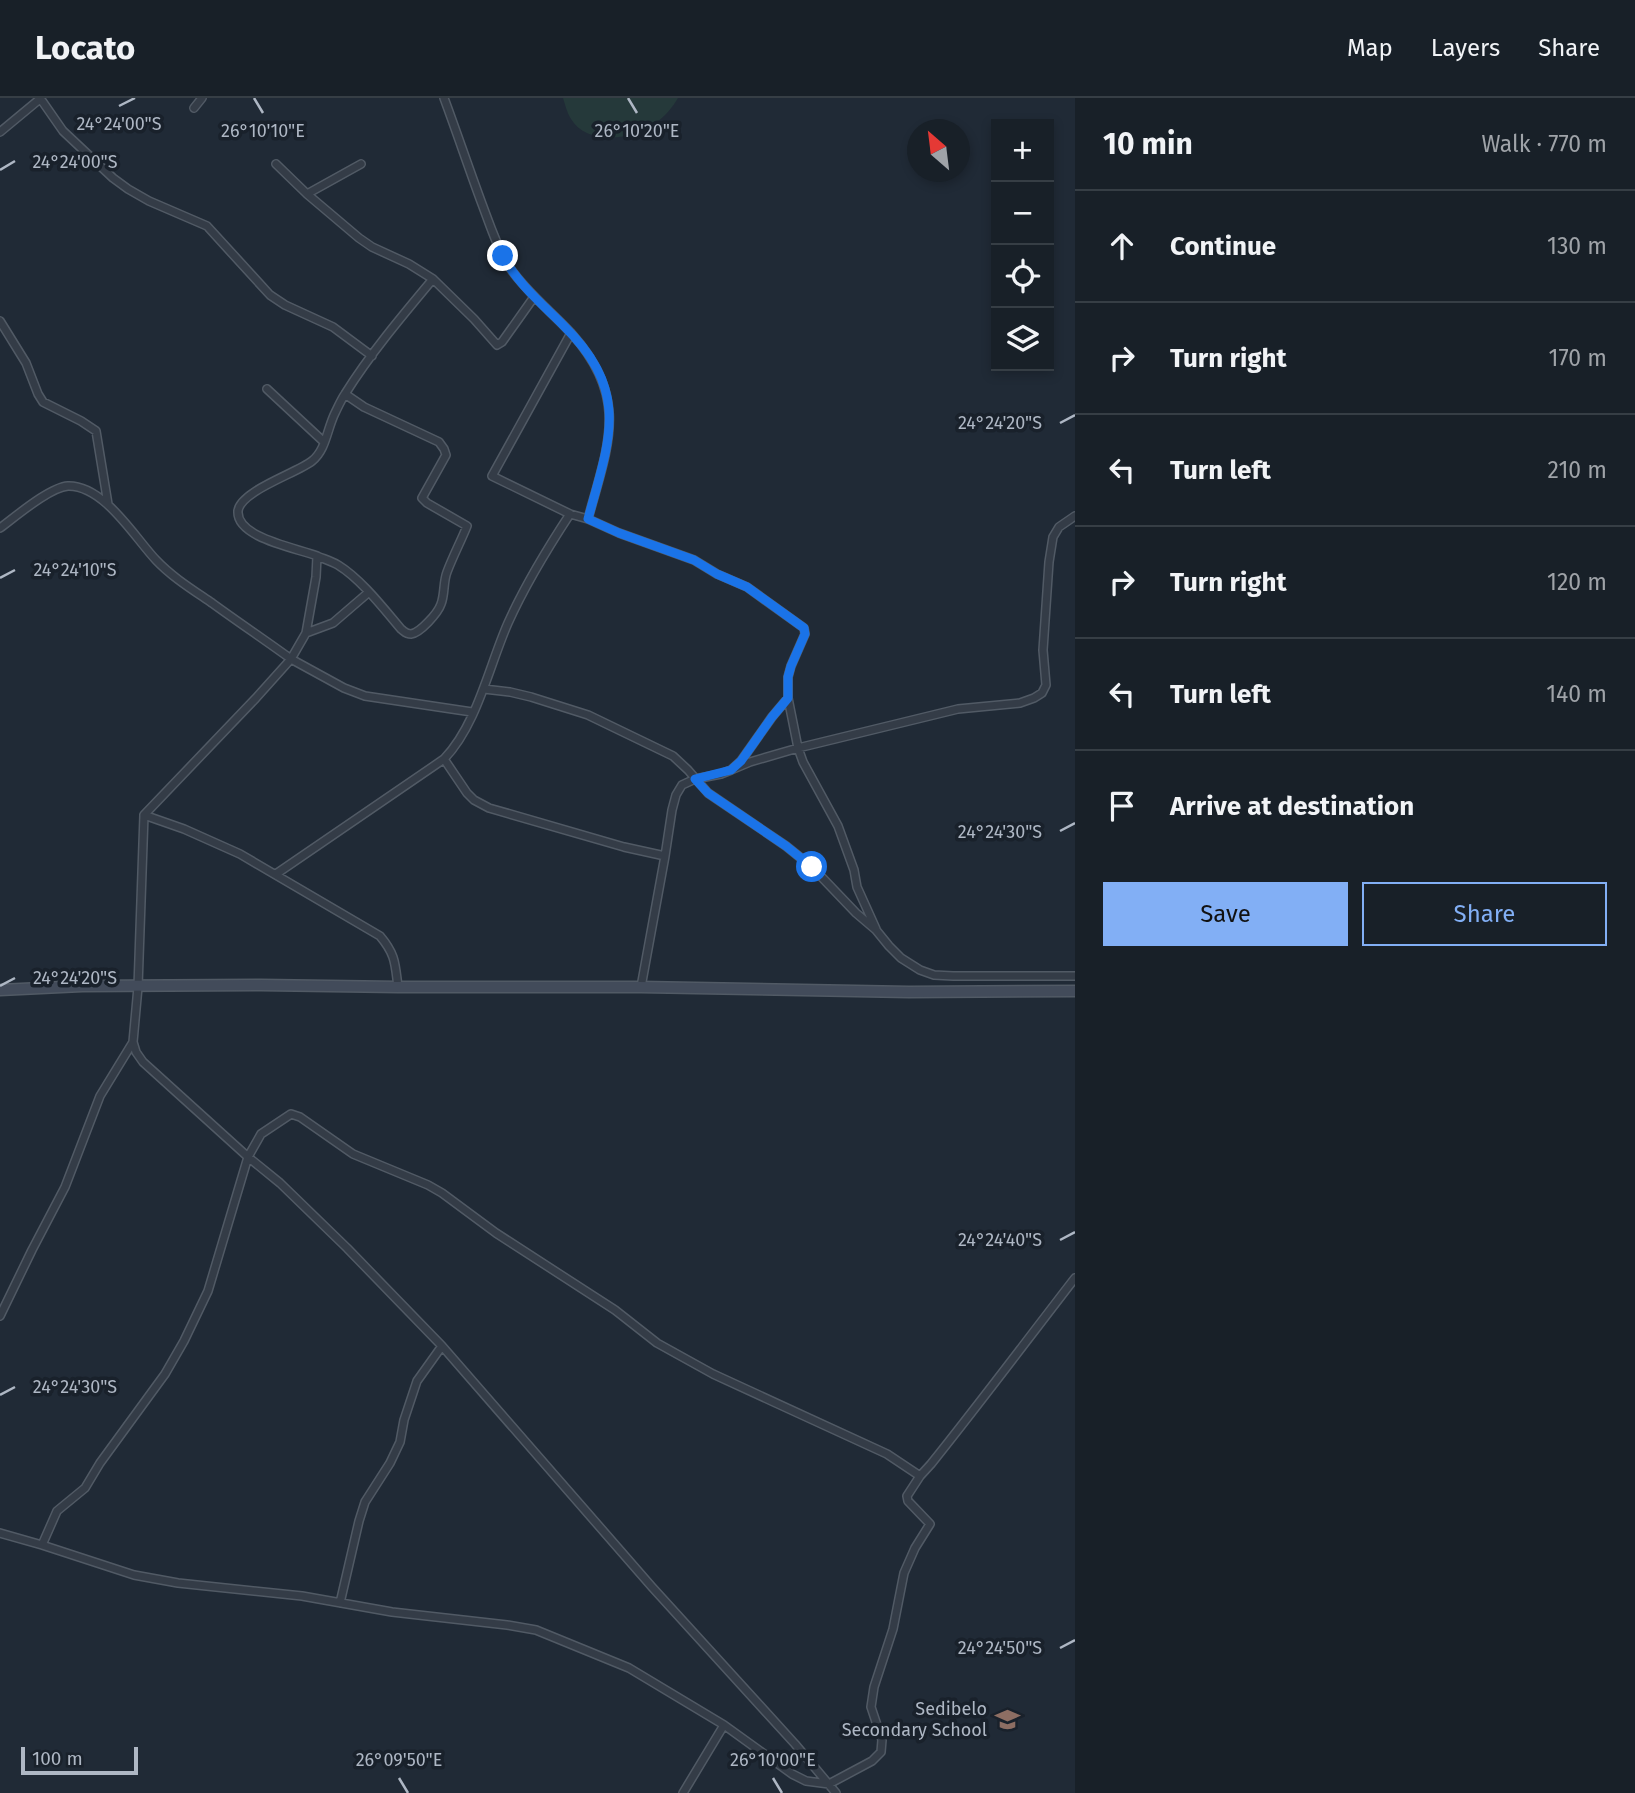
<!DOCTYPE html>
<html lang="en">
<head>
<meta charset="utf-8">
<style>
	:root { --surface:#182028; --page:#212830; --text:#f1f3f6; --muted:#9fa3a8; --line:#363e45; --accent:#82aff5 }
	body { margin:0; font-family:"Fira Sans",sans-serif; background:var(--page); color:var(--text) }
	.controls { position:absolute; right:21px; top:21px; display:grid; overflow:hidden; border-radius:0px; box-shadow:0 4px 10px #0003 }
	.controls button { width:63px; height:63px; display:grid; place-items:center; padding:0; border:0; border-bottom:2px solid var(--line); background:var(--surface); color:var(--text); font:35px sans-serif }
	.compass { position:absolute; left:907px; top:21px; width:63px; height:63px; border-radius:50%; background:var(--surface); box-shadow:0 4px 10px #0003; rotate:332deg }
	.scale { position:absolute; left:21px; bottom:18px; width:117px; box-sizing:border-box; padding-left:7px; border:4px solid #aeb7c4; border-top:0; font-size:19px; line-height:24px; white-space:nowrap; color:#aeb7c4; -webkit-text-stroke:5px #19212b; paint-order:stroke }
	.stop { position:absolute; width:21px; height:21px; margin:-16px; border:5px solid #1a73e8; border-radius:50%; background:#fff }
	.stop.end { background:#1a73e8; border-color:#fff; box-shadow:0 2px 7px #0008 }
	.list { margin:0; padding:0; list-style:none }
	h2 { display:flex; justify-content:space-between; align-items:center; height:91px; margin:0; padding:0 28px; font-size:30px }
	h2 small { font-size:23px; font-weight:400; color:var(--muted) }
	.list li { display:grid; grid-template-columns:46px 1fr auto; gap:21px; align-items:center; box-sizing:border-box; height:112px; padding:0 28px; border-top:2px solid var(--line) }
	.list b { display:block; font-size:26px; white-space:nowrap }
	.list em { font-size:23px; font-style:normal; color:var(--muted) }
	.actions { display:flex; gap:14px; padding:21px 28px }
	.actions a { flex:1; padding:16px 0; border:2px solid var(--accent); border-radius:0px; text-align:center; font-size:24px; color:var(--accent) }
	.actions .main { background:var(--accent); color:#111 }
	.icon { flex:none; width:38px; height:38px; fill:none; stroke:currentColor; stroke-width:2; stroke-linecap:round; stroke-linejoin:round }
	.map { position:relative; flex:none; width:1075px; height:1695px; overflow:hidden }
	header { display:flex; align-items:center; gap:42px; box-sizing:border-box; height:98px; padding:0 35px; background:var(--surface); border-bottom:2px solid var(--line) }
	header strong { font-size:33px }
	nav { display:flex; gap:38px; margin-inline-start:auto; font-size:24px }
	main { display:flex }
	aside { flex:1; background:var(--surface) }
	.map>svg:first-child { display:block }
</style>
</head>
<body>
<header>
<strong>Locato</strong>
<nav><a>Map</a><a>Layers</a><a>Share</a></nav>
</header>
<main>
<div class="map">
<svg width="1075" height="1695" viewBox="0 0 1075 1695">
	<rect width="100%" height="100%" fill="#202a36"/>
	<path fill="#25393a" d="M563,0H678C672,10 665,18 656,25C634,42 587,48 571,21C567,15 565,6 563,0Z"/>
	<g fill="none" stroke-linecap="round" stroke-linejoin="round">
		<defs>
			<path id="street" d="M40,0L63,33L113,80L128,91L149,103L207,128L270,197L285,207L333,229L372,258
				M444,0C457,35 469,71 482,106C490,127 497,150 510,170C527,195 552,214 572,236C630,301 608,347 588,421L570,416C547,451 525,487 508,525C489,568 477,627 444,661L467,695L474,702L489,710L624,749L665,758L641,889
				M194,10L202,0
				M0,34L41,0
				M276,66L307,96L359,140L372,149L409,166L433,181L474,221L497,247L502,244L534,199
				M307,96L361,66
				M0,223L26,265L38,296L43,304L81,323L96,333L108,406
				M267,291L324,344
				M570,416L492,378L571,235
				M588,421L619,435L694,462L717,476L747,489L804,530L805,536L791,568L788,579V600L798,650L803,664L838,728L854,772L857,789L876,831
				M0,430C15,419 50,389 68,388C104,387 135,440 156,462C172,479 193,492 212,505C238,524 265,542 291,561L306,535L316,479L317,458C297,450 236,440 238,413C240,393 297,375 312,363C326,352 327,331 335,315C338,309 341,302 345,296C370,256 402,218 433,181
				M317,458C324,461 331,463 338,467C361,481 384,511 401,531C405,534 406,536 411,536C420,535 438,515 441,506C445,496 443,484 447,474C453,458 461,443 467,428L427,405L422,400L446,357L444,351L439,344L364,309L345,296
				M306,535L333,525L369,494
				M484,591L510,594L531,599L588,617L673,658L688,672L708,695L786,748L812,769L856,815L876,832L889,848L901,860L920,872L934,877L953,878H1075
				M472,614L365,598L344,590L291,561L256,600L144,717L138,889L133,944L136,954L143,964L248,1059L280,1085L347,1150L442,1248L652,1489L795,1646L836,1695
				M731,672L750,664L798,650L958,611L1020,605L1034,600L1042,595L1046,587L1043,552L1049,464L1053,439L1059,429L1075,418
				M144,717L184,731L240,756L380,838C396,857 395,866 398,889
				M665,758L672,712L676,697L682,687L695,681L721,676L731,672L741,663L772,619L788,600
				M276,776L444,661
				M0,1218L32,1152L65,1089L100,998L133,944
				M920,1378L931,1366C980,1305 1027,1242 1075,1180
				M0,1435L42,1447L134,1477L178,1485L302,1498L392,1514L507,1527L536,1532L629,1570L724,1627L792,1676L806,1683L829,1686L872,1663L881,1654L882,1642L871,1609L874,1589L893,1531L904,1475L915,1450L930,1426L908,1403L907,1398L920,1378L887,1356L713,1276L657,1245L615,1212L496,1135L442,1095L428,1087L353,1056L300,1019L291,1016L261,1036L248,1059L208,1193L184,1243L165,1276L100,1365L85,1390L57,1413L42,1447
				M340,1505L359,1423L365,1404L390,1365L400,1344L404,1322L417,1283L442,1248
				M683,1695L724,1627"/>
			<path id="secondary" d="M0,892L82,888L261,887L398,889H641L909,894L1075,893"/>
		</defs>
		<use href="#street" stroke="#515a65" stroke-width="10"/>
		<use href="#secondary" stroke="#515a65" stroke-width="13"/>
		<use href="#street" stroke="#343c47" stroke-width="7"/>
		<use href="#secondary" stroke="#424b5a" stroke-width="10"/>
	</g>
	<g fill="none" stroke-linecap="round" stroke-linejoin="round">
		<path stroke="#1a73e8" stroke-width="9" d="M503,158C517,185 542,206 563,227C631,294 610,340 588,421L619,435L694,462L717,476L747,489L804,530L805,536L791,568L788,579V600L772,619L741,663L731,672L695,681L708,695L786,748L812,769"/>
	</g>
	<path fill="none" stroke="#aeb7c4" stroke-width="2.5" d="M254,0L263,15M628,0L637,15M119,8L135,0M0,72L15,63M1060,325L1075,317M0,480L15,472M1060,733L1075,725M0,888L15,880M1060,1142L1075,1134M0,1297L15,1289M1060,1550L1075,1542M399,1680L408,1695M773,1680L782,1695"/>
	<defs>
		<symbol id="school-bare" viewBox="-9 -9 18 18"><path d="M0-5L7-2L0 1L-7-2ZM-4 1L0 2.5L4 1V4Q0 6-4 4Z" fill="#8d6e63" stroke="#19212b" stroke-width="2.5" paint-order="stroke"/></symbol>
	</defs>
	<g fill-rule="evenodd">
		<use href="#school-bare" x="990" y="1604" width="35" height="35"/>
	</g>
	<g text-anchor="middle" stroke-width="7" stroke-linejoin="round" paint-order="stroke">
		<g font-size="18" fill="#aeb7c4" stroke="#19212b" text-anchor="end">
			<text x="987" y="1617">Sedibelo<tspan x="987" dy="21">Secondary School</tspan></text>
		</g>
	</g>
	<g font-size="18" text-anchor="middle" fill="#aeb7c4" stroke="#19212b" stroke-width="7" stroke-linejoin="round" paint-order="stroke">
		<text x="119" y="32">24°24'00"S</text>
		<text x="263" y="39">26°10'10"E</text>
		<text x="637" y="39">26°10'20"E</text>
		<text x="75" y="70">24°24'00"S</text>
		<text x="1000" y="331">24°24'20"S</text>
		<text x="75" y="478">24°24'10"S</text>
		<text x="1000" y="740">24°24'30"S</text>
		<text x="75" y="886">24°24'20"S</text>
		<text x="1000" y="1148">24°24'40"S</text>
		<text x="75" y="1295">24°24'30"S</text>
		<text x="1000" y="1556">24°24'50"S</text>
		<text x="399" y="1668">26°09'50"E</text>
		<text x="773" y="1668">26°10'00"E</text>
	</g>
</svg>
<div class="controls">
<button>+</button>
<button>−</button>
<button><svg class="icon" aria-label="locate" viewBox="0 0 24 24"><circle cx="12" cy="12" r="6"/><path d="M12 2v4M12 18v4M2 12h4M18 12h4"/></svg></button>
<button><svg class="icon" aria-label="layers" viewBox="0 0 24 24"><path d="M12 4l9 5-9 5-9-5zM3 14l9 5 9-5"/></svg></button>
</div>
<svg class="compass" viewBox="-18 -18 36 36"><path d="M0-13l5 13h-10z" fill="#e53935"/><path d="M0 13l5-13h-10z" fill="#9fa3a8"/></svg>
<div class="scale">100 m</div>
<div class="stop" style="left:812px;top:769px"></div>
<div class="stop end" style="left:503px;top:158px"></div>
</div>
<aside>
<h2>10 min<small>Walk · 770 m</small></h2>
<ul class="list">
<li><svg class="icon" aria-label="ahead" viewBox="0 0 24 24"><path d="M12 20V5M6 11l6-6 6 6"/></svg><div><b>Continue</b></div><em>130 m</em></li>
<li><svg class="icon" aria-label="right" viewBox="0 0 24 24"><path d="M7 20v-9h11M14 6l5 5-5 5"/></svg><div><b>Turn right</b></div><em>170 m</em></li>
<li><svg class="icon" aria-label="left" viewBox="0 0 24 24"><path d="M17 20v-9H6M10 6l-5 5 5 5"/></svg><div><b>Turn left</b></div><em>210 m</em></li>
<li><svg class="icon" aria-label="right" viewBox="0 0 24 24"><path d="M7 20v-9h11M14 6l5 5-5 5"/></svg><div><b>Turn right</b></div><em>120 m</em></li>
<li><svg class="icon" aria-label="left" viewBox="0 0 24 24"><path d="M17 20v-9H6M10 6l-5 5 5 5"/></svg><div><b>Turn left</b></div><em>140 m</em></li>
<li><svg class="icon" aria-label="arrive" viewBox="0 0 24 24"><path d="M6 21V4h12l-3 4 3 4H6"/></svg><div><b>Arrive at destination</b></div></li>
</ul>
<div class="actions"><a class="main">Save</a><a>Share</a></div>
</aside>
</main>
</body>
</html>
